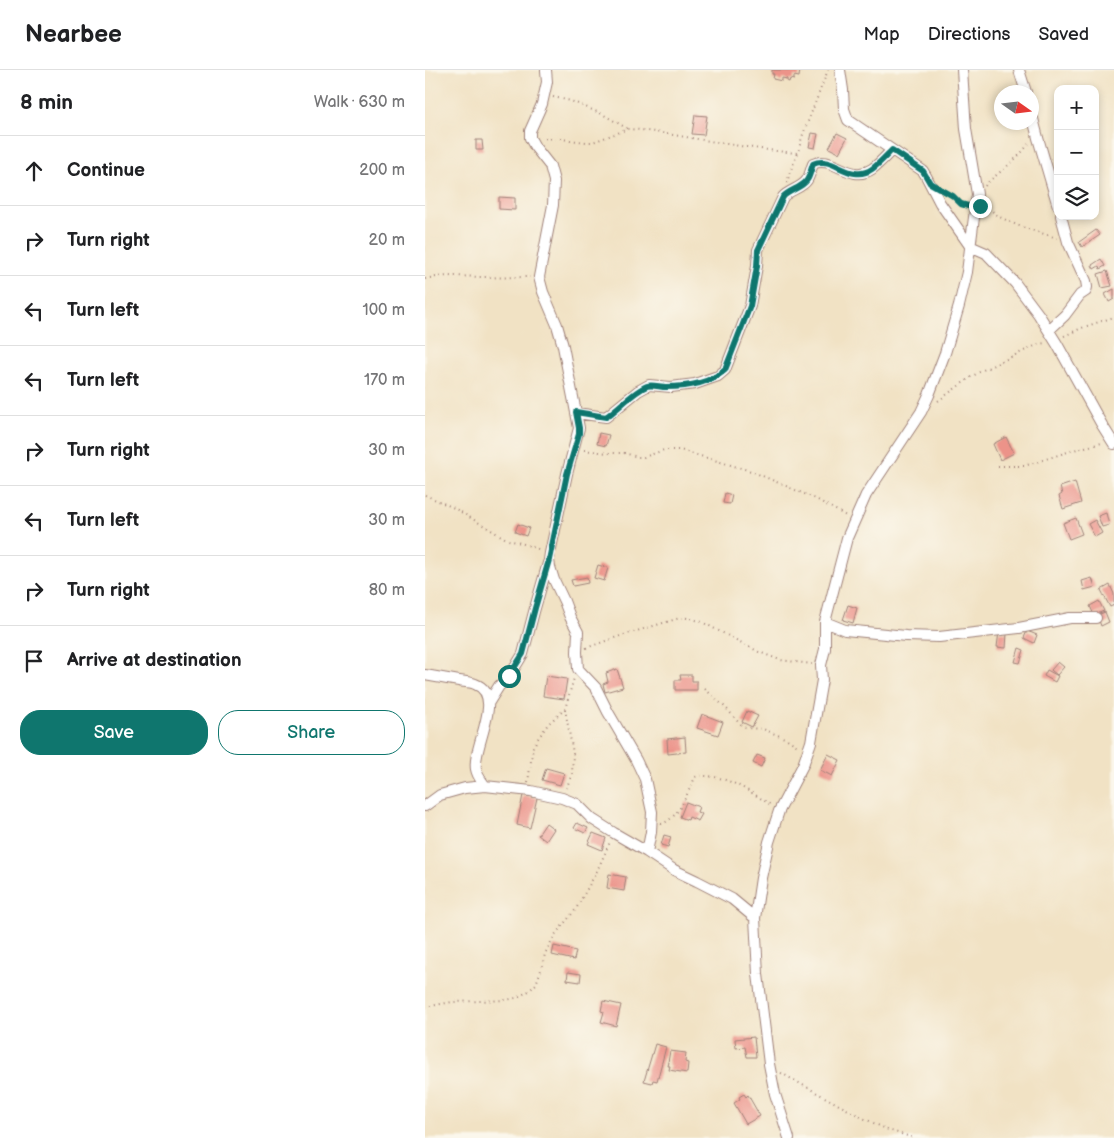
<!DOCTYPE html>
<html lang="en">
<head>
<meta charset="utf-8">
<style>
	:root { --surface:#fff; --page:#f6f6f6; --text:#202124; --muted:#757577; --line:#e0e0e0; --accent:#0f766e }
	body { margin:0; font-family:"Balsamiq Sans",sans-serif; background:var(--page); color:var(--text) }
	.controls { position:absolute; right:15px; top:15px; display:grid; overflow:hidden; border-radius:10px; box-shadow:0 2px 8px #0003 }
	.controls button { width:45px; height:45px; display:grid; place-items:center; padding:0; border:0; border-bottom:1px solid var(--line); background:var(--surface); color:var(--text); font:25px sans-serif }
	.compass { position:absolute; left:569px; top:15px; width:45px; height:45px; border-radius:50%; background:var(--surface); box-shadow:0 2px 8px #0003; rotate:104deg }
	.stop { position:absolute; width:15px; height:15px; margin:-11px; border:4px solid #0f766e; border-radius:50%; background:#fff }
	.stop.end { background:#0f766e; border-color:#fff; box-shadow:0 1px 5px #0008 }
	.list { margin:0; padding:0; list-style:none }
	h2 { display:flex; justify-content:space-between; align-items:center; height:65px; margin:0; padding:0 20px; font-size:21px }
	h2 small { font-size:16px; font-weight:400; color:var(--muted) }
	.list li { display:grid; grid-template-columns:32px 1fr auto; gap:15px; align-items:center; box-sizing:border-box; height:70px; padding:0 20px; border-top:1px solid var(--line) }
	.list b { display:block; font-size:19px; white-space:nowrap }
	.list em { font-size:16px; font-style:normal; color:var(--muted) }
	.actions { display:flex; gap:10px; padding:15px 20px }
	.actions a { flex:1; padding:11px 0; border:1px solid var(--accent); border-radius:20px; text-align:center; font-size:18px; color:var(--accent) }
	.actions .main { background:var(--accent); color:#fff }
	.icon { flex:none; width:28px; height:28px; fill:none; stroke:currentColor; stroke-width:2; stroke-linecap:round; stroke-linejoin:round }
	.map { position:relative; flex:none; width:689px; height:1068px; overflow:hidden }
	header { display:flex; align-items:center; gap:30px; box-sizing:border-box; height:70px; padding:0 25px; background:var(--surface); border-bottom:1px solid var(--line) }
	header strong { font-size:24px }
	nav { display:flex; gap:28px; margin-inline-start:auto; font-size:18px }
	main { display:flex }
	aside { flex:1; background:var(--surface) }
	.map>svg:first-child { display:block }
</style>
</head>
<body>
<header>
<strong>Nearbee</strong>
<nav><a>Map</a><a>Directions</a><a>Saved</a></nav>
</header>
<main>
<aside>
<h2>8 min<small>Walk · 630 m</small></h2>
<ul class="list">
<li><svg class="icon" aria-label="ahead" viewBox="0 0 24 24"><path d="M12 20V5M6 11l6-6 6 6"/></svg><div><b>Continue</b></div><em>200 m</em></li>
<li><svg class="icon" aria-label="right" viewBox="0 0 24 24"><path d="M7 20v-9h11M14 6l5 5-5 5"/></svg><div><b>Turn right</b></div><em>20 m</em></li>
<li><svg class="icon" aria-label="left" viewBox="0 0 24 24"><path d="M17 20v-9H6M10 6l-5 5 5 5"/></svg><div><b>Turn left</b></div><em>100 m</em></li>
<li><svg class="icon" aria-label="left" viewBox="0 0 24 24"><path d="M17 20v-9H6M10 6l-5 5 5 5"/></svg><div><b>Turn left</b></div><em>170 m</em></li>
<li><svg class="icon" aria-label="right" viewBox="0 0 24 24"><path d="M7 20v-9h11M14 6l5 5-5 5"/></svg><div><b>Turn right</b></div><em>30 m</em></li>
<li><svg class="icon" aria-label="left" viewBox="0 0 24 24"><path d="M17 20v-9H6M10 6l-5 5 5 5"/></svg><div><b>Turn left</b></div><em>30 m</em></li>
<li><svg class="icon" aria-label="right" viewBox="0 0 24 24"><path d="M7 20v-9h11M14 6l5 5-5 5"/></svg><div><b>Turn right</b></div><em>80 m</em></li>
<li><svg class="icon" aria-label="arrive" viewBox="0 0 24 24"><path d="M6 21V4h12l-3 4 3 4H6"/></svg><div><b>Arrive at destination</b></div></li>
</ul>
<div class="actions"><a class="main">Save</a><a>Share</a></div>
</aside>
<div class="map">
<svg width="689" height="1068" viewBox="0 0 689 1068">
	<rect width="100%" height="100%" fill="#fbf7ec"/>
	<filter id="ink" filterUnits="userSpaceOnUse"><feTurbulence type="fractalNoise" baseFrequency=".02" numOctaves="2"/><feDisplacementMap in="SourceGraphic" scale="10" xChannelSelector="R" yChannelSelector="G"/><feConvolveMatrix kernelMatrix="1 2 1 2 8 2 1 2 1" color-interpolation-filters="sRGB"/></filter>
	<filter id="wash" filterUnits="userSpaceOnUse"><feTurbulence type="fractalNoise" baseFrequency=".0096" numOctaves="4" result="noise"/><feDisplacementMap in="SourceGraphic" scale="20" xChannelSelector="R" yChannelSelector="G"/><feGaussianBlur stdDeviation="1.12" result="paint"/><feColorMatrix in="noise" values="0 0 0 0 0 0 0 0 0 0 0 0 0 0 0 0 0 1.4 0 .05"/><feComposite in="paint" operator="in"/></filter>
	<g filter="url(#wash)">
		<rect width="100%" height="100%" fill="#f1e2c4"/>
		<g id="blocks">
			<path fill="#ec9389" d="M347,0H375L374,7L369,6V10L365,9L364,12L362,11V9L357,8V11L348,9L349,4H347Z
				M270,45L282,46L279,65L267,64Z
				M387,63L393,64L390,78L384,77Z
				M412,63L422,68L414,83L404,78Z
				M51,70H57L58,80H51Z
				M74,127L90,128V140L74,139Z
				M671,160L675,165L657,177L654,172Z
				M676,189L680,196L675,199L674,196L669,199L667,195Z
				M682,201L687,216L677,218L673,204Z
				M689,219V229L684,232L680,224Z
				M174,363L184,365L181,376L172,374Z
				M581,367L589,383L575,390L568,374Z
				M650,412L656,433L638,439L634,426L637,424L635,417Z
				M300,423L307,425L305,434L298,433Z
				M681,443L684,455L677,457L673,446Z
				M651,448L657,464L644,469L638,453Z
				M670,450L677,463L670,467L663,454Z
				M93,454L104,458L101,466L90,462Z
				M173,495L183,498L179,511L169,508Z
				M162,507L163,513L148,516L146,510Z
				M667,508L670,517L659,520L657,511Z
				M685,515L689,524V535L685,537L676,520Z
				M674,531L679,541L669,545L665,536Z
				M423,535L432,538L428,553L418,550Z
				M680,542L684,552L676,556L672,545Z
				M602,561L612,565L609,573L599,568Z
				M574,562L582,563L581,578L572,577Z
				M594,578L599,580L595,593L590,592Z
				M633,592L639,597L632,605L626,600Z
				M192,599L198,617L180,622L178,614L183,612L181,603Z
				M622,600L633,606L630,612L619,606Z
				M255,605H267V611H272V620H250V610H256Z
				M121,606L142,609L139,629L118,626Z
				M322,641L333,646L327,657L317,652Z
				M277,644L298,652L293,665L272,658Z
				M260,667L261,682L243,684L242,669Z
				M403,684L415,690L407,706L395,700Z
				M332,685L340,688L336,697L328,693Z
				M121,698L139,703L135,715L117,710Z
				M98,725L112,728L105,758L92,755Z
				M261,732L274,737L272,742L277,744L273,751L264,747L263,750L255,747Z
				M121,753L129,759L121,771L113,765Z
				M152,753L163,758L160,763L149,758Z
				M168,763L181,768L177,780L163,774Z
				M239,765L246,767L243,777L236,775Z
				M184,804L201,807L199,821L182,818Z
				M129,876L151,881L149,890L127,885Z
				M143,902L156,904L155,912L142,910Z
				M178,931L196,935L191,956L176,952L179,942L176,941Z
				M329,967L331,987H322L320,977L311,978L310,969Z
				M230,974L241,977L232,1011L228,1010L227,1013L219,1011Z
				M245,981L261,983L260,992L263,993L262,1003L244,1000L245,996H243L244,992H243Z
				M319,1024L321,1027L323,1025L335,1046L321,1054L309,1033L315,1029L314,1027Z"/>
		</g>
	</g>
	<g filter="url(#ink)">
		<use href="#blocks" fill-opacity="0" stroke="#9e8078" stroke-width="1"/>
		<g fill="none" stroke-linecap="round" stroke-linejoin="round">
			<defs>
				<path id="minor" d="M121,0L122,12L117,34L105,61V68L110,77L125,96L129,111L128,135L114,207L118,222L132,255L138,276L154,358L142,404L125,483L124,490L125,497L129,510L139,531L145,547L153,562L152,582L153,599L171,618L183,642L211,690L220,709L227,742L226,762L222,782
					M415,0L418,20L419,39L423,50L498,101L501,106L515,133L545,176L561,183L590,213L614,245L632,274L677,355L689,374
					M594,0L601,22
					M606,41L613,68L633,136
					M624,260L640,245L655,225L661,221L662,217L661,211L643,172L636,146
					M151,343L181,347L213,321L224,315L246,317L270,314L293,306L300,300L325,236L332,196L333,180L358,127C364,120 377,118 382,110C385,105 386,99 388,94C407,84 425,114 447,99C454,94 461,86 467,80
					M400,552L420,560L481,566L514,567L594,558L645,548H671
					M0,605C11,607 23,609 34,611C39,612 45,612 50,614C81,625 47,677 51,699C52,706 57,711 60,716
					M64,632L74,616L84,607L98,584L110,538L123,493
					M0,736L15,725L40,718L60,716L106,721L137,728L152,734L167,749L189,763L222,782L249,800L272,811L307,829L330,848
					M364,1068L350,1024L344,994L333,904L330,848L336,808L344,772L354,741L378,695L386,672L397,610L396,595L400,579V552L422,468L441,425L496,342L504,325L520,283L534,236L542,202L552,124L541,59L537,0"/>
			</defs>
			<use href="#minor" stroke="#9e8078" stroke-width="12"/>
			<path stroke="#9e8078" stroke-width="2" stroke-dasharray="1 4" stroke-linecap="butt" d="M128,27L146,31L177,44L203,59
				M115,68L136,69L161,72H168L203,59L215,60C268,67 320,79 373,83
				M362,113L365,102L373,83L377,67L403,0
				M560,116L562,113C577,100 593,89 605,72
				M520,121C527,125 533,132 541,135
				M559,136C567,139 571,146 579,149C596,158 614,162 632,168
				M0,209C21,204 41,207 62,207C76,208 90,207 105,207
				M639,266L659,257L689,247
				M513,331L546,307L558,300L614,274L620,273
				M159,380L182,383H199L213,387H219L239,380H255L326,401L391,429L421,446
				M573,396H599L652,379L677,373
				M0,425L29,438L83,470L96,473L116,480
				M161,578L192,567L258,547L275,551L334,582L355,590L387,594
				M280,619L301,638L315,654L322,658L338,659L362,669L374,677
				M140,639L148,683L147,704L141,719
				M103,712L108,677L112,670L123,654L140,639L149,608
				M236,754C254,748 260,727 268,712L270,707L273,706C300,704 324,721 346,735
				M0,937L27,932L81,930L91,928L104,921L111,914L116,900L120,884L129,866L151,839L172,801L185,772
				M356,1003L436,1047L463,1060L489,1068"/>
			<use href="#minor" stroke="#fff" stroke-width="10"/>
		</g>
	</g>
	<g fill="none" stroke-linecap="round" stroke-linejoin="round" filter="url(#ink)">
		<path stroke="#0f766e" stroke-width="6" d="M84,606L98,584L110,538L124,490L142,404L154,364V358L151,342L181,347C193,339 209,321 222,316C227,314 235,317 241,317C261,317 285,313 300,300L325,236L332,196L333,180L358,127C364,120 377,118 382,110C385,106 386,99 388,94C407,84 425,114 447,99C454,94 461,86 467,80L498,101L505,113L528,126L536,134L550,138L555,136"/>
	</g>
</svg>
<div class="controls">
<button>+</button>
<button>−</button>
<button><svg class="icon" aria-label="layers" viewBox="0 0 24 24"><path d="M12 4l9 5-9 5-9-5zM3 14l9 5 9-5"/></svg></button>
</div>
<svg class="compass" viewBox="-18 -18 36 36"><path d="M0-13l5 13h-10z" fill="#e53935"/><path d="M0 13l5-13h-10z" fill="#757577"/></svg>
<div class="stop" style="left:84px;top:606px"></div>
<div class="stop end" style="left:555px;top:136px"></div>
</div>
</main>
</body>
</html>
